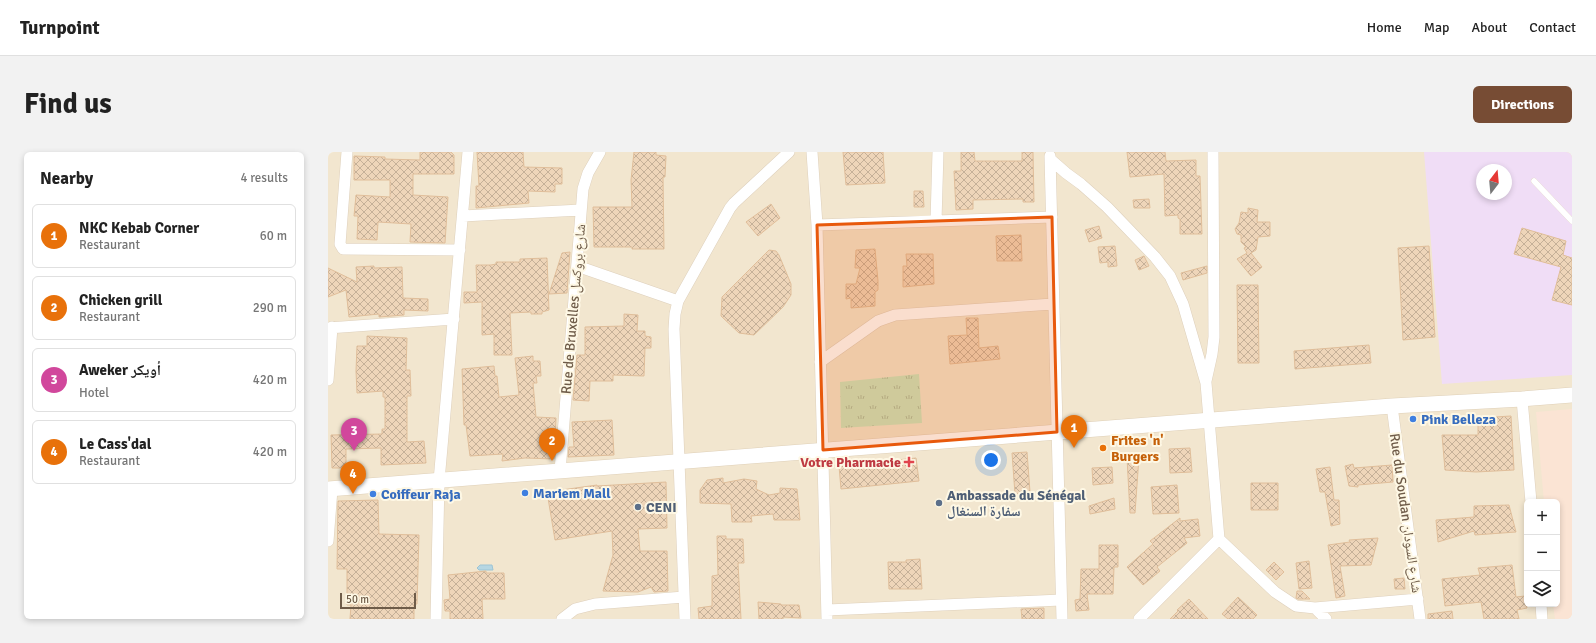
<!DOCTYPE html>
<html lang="en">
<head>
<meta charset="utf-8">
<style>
	:root { --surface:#fff; --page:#f2f2f2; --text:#222; --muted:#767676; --line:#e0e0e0; --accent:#774c34 }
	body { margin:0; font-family:Signika,"Noto Naskh Arabic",sans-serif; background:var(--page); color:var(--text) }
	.controls { position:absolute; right:12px; bottom:12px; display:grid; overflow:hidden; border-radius:6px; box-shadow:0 2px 6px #0003 }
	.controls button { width:36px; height:36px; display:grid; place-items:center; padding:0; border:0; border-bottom:1px solid var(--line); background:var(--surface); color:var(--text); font:20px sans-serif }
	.compass { position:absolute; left:1148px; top:12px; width:36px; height:36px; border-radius:50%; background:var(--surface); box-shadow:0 2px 6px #0003; rotate:16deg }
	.scale { position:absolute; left:12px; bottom:10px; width:76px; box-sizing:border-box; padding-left:4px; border:2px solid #6f5c49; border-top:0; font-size:11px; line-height:14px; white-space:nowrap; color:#6f5c49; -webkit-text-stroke:3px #fef8e5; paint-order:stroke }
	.you { position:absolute; left:663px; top:308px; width:14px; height:14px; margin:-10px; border:3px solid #fff; border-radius:50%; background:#1a73e8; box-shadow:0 0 0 6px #1a73e833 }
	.badge { display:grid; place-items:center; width:26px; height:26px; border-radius:50%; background:var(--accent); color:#fff; font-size:13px; font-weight:700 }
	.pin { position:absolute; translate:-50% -33px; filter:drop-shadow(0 1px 2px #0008) }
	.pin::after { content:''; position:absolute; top:21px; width:14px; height:12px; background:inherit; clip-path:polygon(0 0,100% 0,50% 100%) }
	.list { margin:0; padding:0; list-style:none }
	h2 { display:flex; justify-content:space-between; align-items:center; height:52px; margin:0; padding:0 16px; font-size:17px }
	h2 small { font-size:13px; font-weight:400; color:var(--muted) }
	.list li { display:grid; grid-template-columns:26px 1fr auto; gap:12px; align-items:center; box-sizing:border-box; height:64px; margin:0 8px 8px; padding:0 8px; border:1px solid var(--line); border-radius:6px }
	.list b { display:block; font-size:15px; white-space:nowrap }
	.list p { margin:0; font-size:13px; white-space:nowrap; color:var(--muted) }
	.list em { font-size:13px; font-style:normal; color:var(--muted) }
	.icon { flex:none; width:22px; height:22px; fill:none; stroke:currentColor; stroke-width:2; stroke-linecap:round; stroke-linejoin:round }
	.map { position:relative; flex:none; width:1244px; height:467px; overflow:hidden; border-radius:6px }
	header { display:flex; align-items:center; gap:24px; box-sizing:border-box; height:56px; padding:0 20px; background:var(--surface); border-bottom:1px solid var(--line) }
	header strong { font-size:19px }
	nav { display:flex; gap:22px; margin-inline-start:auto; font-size:14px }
	.intro { display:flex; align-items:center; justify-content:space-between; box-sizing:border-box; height:96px; padding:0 24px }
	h1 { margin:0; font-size:28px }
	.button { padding:10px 18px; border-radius:6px; background:var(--accent); color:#fff; font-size:14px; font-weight:700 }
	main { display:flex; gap:24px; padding:0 24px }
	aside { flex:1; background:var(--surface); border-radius:6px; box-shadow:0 2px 6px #0003 }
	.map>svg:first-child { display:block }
</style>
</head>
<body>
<header>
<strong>Turnpoint</strong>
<nav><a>Home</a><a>Map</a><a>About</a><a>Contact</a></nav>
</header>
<div class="intro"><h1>Find us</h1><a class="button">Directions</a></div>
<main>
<aside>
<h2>Nearby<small>4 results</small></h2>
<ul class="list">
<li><span class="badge" style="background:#e8710a">1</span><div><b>NKC Kebab Corner</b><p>Restaurant</p></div><em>60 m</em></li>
<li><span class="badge" style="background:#e8710a">2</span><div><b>Chicken grill</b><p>Restaurant</p></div><em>290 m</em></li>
<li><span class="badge" style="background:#d1479c">3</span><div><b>Aweker أويكر</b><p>Hotel</p></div><em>420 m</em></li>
<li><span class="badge" style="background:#e8710a">4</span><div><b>Le Cass'dal</b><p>Restaurant</p></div><em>420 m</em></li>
</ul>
</aside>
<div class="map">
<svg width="1244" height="467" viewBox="0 0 1244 467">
	<defs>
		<pattern id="grass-tufts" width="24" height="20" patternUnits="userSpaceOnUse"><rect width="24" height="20" fill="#cae7c0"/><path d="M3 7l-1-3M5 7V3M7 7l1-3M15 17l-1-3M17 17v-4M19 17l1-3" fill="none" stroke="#a8be9e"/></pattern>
		<pattern id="building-cross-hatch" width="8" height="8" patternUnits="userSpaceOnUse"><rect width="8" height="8" fill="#eed5b9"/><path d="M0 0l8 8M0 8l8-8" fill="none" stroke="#c5b098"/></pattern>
	</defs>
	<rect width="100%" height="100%" fill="#fbf4e0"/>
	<path fill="#f2e6cf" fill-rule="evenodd" d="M0,0H1244V467H0ZM1154,18H1178V42H1154ZM1199,350H1229V452H1199Z"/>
	<path fill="#fbe4d4" d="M1244,257V467H1227L1225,452H1229V350H1216L1208,260Z"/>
	<path fill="#f0ddf6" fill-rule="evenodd" d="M1096,0H1244V223L1114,232ZM1154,18H1178V42H1154Z"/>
	<path fill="url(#grass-tufts)" d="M591,222L594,271L513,276L512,230Z"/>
	<path fill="#b6d6e2" stroke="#9dc4d4" d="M152,413H164L165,418H151L149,416Z"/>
	<path fill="url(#building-cross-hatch)" stroke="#e0be9a" d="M92,0H123L126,3V22H85V43L120,45L117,91L82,90L83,72L50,70L49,88L29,87L30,64H26L28,43L62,45V28H26V4L57,5V7L92,8Z
		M149,0H195L196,15L234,16V32H227V40L200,39L201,51L148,56V34H151Z
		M306,0H328V3L338,4L337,25H335L336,97H304V95H266L265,55H304L303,28Z
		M515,0H555L557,31L518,33Z
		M633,0H646L647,9H694V0H705L706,50H695V47L645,48V57L628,58L626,19H633Z
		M799,0H837L838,9L868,8V24H872L874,82H852V67L850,66V63L837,64L836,22L802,25Z
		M586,39H595L596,55H586Z
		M821,47L822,56H806L805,48Z
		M443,52L452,66L430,84L418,70Z
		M920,56L930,58L929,70H942V84L930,85L928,98L923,101L934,115L923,124L909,107L919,101L916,96L918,95L913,90V83L909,82L907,77L911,71L913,60L920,61Z
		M771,74L774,86L761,90L757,78Z
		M1194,76L1238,89L1235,103L1244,106V153L1224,148L1233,115L1186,102Z
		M693,83L694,109H669L668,84Z
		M787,94L789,114L780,115V110L772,111L770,95Z
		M1101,94L1107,185L1075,188L1070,96Z
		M547,97L550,129V138L547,140V154L523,156V146L518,147V132H528L532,116H527L528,98Z
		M441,98L448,99L451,103L463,132V143L455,155L426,183L411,181L393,164L394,145Z
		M242,100L239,141L221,142L234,101Z
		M578,102H605L606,132L575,135V114H579Z
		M816,104L821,114L811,118L807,108Z
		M219,106L221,158L214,160V162H203V160L182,161L184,203H166V182L154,183V150L136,151V140H149L148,113H163L168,112V110H192V107Z
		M46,114V116L74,115L75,146L100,147V159L76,158V163L51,165V162L21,165L18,138L0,145V116L29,130L28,115Z
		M879,114V121L855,128L853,121Z
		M909,133H930L931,211H910Z
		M296,162L310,163L309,179H317V184L323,185V196H317L316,224L285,223V229H262L261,249L245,248L249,203H257V175L296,174Z
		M638,166H650L651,196L670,194L672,207L622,212L620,184L639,183Z
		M39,184L79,186L78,218H82L83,244H79V290L96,289L98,311L53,313V296L18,297V316H4L3,283L54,282V277H57V245H55V239L29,241L28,219L29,194H39Z
		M1041,193L1043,211L967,217L966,199Z
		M205,204V209H212L213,224H208L209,231H205L208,265L228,266L226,307L197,306L174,309L175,302L142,304L138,273H136L134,217L166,214L167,224H169L171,245L191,243L187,206Z
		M1183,264L1186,318L1148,320L1117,318L1114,283H1150V266Z
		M284,268L286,303L240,305L241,295H246L244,270Z
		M862,296L864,320L842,321L841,297Z
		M699,300L702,340L687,342L684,301Z
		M811,305L807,361H802L799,306Z
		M588,306L591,329L513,337L511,314Z
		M1025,312L1026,316L1064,313L1065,330L1030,333V335L1021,334L1017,314Z
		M784,315L785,331L765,333L764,316Z
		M1002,315L1006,348H1011L1012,372L1003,374L997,340H992L988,317Z
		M395,326V331L416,327L429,329L428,337L441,343L452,341V336L469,337L472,368H446L445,362L423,364L424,370H404L403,352L372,351V338L379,328Z
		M338,330L339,376L310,377L312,399H339L340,439L326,440L323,435L310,440L275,439L285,403L284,379L227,388L219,340L269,333V334Z
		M923,331H950V358H923Z
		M849,333L851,361L825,362L823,335Z
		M786,346L787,357L762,362L761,354Z
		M50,348L51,382L91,383L89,452H86V467H22L23,453H19V417H9L10,349Z
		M1181,353L1188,380L1147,383L1146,379L1110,390L1108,368L1146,365V354Z
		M852,366V369L870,367L872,384L856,386L859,391L829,415L832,419L815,433L799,415L825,392L822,389Z
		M389,384H398V387H415L416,411H410L413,467H371L370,456L384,454V424L390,423Z
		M1050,386L1043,413L1012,414L1017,444L1008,446L1000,393L1022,390L1021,388Z
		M771,393H790V415H786L785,442H759L761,458L748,459L747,448L752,447L753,417H771Z
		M592,407L594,437H561L560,410H578V408Z
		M981,409L984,436L971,437L968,411Z
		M946,410L956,420L948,428L938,418Z
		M1184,413L1188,445L1197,444L1198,448L1199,456L1189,458L1191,467H1156L1153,450L1117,454L1114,427L1152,423L1150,416Z
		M158,419V421H176L177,447H154L155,467H122V459H117L116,448L122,447L120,423Z
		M1076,426L1077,437H1067L1066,427Z
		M969,439H974L982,447H970L968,446Z
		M910,445L929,463L925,467H900L894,462Z
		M861,447L880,467H842L850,459L849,458Z
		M430,450L453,452V453H471L473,466L455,465V467H431Z
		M716,456V467H694L693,457Z
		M1124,459L1125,467H1100V462Z"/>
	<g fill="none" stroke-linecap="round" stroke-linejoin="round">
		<defs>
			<path id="service" d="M1206,29L1244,69"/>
			<path id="minor" d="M19,0L12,92L15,97L132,98
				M484,0L489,73L499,467
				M722,4L734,467
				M722,7L738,21L753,32L779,55L827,105L842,124L855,152L878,231L891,387L947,440L968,454L987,456L1090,447
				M135,64L253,58
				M608,69L610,0
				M489,73L724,65
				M249,114L350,149
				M0,176L126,167
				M492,210L550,169L567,163L725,152
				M0,228L4,175
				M878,229L884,202L886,185L885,0
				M1194,247L1203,350
				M1064,254L1092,467
				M232,319L255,37L260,21L272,0
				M0,389L4,337
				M1213,452L1214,467
				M987,456L998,467
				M499,458L733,448
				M108,467L111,329L140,0
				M234,467L247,457L267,452L356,445
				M357,467L346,177L347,162L350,149L402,56L406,51L461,0
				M811,467L891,387"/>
			<path id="secondary" d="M0,337L1064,254L1194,247L1244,243"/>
		</defs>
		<use href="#service" stroke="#ded0bc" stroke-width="6"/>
		<use href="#minor" stroke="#ded0bc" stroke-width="12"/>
		<use href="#secondary" stroke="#dfd0b8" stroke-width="16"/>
		<use href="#service" stroke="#fff" stroke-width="5.5"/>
		<use href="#minor" stroke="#fff" stroke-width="11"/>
		<use href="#secondary" stroke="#fff" stroke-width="15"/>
	</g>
	<path fill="#e8590c" fill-opacity="0.2" stroke="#e8590c" stroke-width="3" stroke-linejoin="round" d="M724,65L729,280L495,298L489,73Z"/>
	<g fill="#3f7fe0" stroke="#fef8e5" stroke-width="1.5">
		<circle cx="1085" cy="267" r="4"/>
		<circle cx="197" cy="341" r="4"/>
		<circle cx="45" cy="342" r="4"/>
	</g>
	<circle fill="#e8710a" stroke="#fef8e5" stroke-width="1.5" cx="775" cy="296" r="4"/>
	<path fill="#e0444e" stroke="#fef8e5" stroke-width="1.5" d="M579 304h4v4h4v4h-4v4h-4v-4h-4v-4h4z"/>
	<g fill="#5c6f8a" stroke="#fef8e5" stroke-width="1.5">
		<circle cx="611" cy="351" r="4"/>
		<circle cx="310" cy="355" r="4"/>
	</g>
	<g text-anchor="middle" stroke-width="4" stroke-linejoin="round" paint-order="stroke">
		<g font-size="14" fill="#6f5c49" stroke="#fef8e5">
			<text transform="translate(245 157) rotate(-85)" y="5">Rue de Bruxelles شارع بروكسل</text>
			<text transform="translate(1078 361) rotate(82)" y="5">Rue du Soudan شارع السودان</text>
		</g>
		<g font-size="14" font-weight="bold" fill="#366cbe" stroke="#fef8e5" text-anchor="start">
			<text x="1093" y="272">Pink Belleza</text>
			<text x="205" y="346">Mariem Mall</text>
			<text x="53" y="347">Coiffeur Raja</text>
		</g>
		<g font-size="14" font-weight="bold" fill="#c56008" stroke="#fef8e5" text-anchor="start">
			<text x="783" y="293">Frites 'n'<tspan x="783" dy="16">Burgers</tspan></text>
		</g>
		<g font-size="14" font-weight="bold" fill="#be3a42" stroke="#fef8e5" text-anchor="end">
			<text x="573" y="315">Votre Pharmacie</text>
		</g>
		<g font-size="14" font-weight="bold" fill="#4e5e75" stroke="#fef8e5" text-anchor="start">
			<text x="619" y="348">Ambassade du Sénégal<tspan x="619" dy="16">سفارة السنغال</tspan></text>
			<text x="318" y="360">CENI</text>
		</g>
	</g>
</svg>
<div class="controls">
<button>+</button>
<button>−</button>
<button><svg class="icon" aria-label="layers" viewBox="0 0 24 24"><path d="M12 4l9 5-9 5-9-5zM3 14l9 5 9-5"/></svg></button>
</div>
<svg class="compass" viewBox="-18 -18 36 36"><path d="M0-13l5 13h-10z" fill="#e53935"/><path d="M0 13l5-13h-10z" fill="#767676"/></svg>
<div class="scale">50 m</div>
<div class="you"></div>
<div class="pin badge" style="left:746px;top:296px;background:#e8710a">1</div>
<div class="pin badge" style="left:224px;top:309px;background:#e8710a">2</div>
<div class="pin badge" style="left:26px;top:299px;background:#d1479c">3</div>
<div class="pin badge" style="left:25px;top:342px;background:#e8710a">4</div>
</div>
</main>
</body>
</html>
